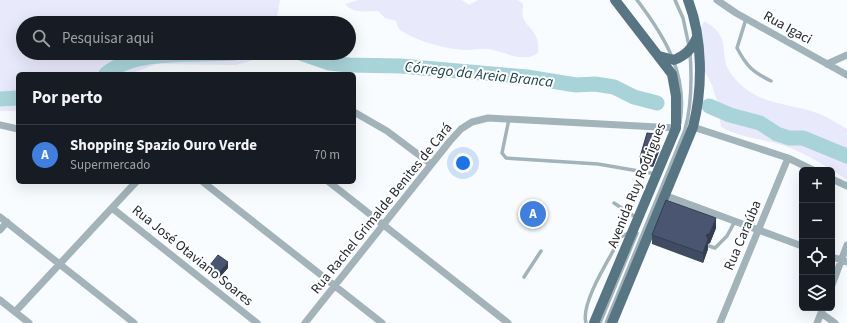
<!DOCTYPE html>
<html lang="pt">
<head>
<meta charset="utf-8">
<style>
	:root { --surface:#171b24; --page:#242831; --text:#f1f3f6; --muted:#9ea1a6; --line:#363941; --accent:#0b8043 }
	body { margin:0; font-family:"Source Sans 3",sans-serif; background:var(--page); color:var(--text) }
	.controls { position:absolute; right:12px; bottom:12px; display:grid; overflow:hidden; border-radius:6px; box-shadow:0 4px 16px #0002 }
	.controls button { width:36px; height:36px; display:grid; place-items:center; padding:0; border:0; border-bottom:1px solid var(--line); background:var(--surface); color:var(--text); font:20px sans-serif }
	.you { position:absolute; left:463px; top:163px; width:14px; height:14px; margin:-10px; border:3px solid #fff; border-radius:50%; background:#1a73e8; box-shadow:0 0 0 6px #1a73e833 }
	.badge { display:grid; place-items:center; width:26px; height:26px; border-radius:50%; background:var(--accent); color:#fff; font-size:13px; font-weight:700 }
	.pin { position:absolute; translate:-50% -50%; border:2px solid #fff; box-shadow:0 1px 4px #0006 }
	.list { margin:0; padding:0; list-style:none }
	h2 { display:flex; justify-content:space-between; align-items:center; height:52px; margin:0; padding:0 16px; font-size:17px }
	h2 small { font-size:13px; font-weight:400; color:var(--muted) }
	.list li { display:grid; grid-template-columns:26px 1fr auto; gap:12px; align-items:center; box-sizing:border-box; height:60px; padding:0 16px; border-top:1px solid var(--line) }
	.list b { display:block; font-size:15px; white-space:nowrap }
	.list p { margin:0; font-size:13px; white-space:nowrap; color:var(--muted) }
	.list em { font-size:13px; font-style:normal; color:var(--muted) }
	.icon { flex:none; width:22px; height:22px; fill:none; stroke:currentColor; stroke-width:2; stroke-linecap:round; stroke-linejoin:round }
	.map { position:relative; flex:none; width:847px; height:323px; overflow:hidden }
	.search { position:absolute; background:var(--surface); box-shadow:0 4px 16px #0002; left:16px; top:16px; width:340px; height:44px; display:flex; align-items:center; gap:10px; box-sizing:border-box; padding:0 14px; border-radius:22px; color:var(--muted); font-size:15px }
	.panel { position:absolute; background:var(--surface); box-shadow:0 4px 16px #0002; left:16px; top:72px; width:340px; height:112px; border-radius:6px }
	.map>svg:first-child { display:block }
</style>
</head>
<body>
<div class="map">
<svg width="847" height="323" viewBox="0 0 847 323">
	<rect width="100%" height="100%" fill="#f9fcff"/>
	<path fill="#e9e9fc" d="M0,0H280L276,23H23V53H266L264,57L236,65L157,64L130,74H18V111H0Z
		M358,0H462L469,5L478,0H518L523,4C523,8 522,14 523,17C529,32 540,30 538,53C522,64 504,51 488,49C481,48 473,50 466,50C449,50 416,41 402,31C398,29 397,25 396,21L385,18L378,11C366,11 353,14 345,4Z
		M704,21C735,38 716,54 732,75C757,107 788,102 820,114C830,118 838,124 847,129V180C826,166 806,153 782,145C762,139 739,137 721,127L717,101L712,85L705,72L699,32Z"/>
	<g fill="none" stroke-linecap="round" stroke-linejoin="round">
		<path stroke="#a8d4d9" stroke-width="15" d="M300,53L329,63L349,65L401,66L527,77L576,85L595,84L614,87L634,97L657,103
			M106,74C137,48 198,56 235,53
			M0,99L18,98
			M709,106L730,115L760,123L777,134L789,138H803L847,156"/>
		<path stroke="#a2b3ba" stroke-width="3.5" d="M637,0C665,37 688,74 680,123
			M675,0L683,18L689,46
			M746,19L737,48C747,67 753,72 771,81
			M509,119L502,153L506,158L598,164L656,174
			M614,203L637,218
			M709,246L715,248L727,236L735,221
			M524,277L541,251
			M586,323C580,303 611,256 621,237L630,232
			M600,323L637,233
			M606,323L685,130C692,104 692,79 690,52"/>
		<path stroke="#a2b3ba" stroke-width="7" d="M717,0L736,13L847,75
			M827,64L847,55
			M354,112L387,131L431,164
			M0,125L18,129
			M693,127L788,158L813,170
			M832,179L847,186
			M203,182L382,323
			M329,182L508,323
			M664,195L802,246
			M112,208L257,323
			M0,217L134,323
			M0,230L7,222
			M832,257L847,262
			M832,285L847,245
			M0,300L29,323
			M15,312L136,182
			M821,313L835,323
			M305,323L450,141L461,129L472,122L488,118L676,128
			M720,323L788,158
			M817,323L823,308"/>
		<path stroke="#577582" stroke-width="10" d="M659,56L674,60C686,55 692,49 697,37
			M594,323L676,128V96L672,74L615,0
			M612,323L693,127C703,88 703,39 688,0"/>
	</g>
	<path fill="#404a61" d="M660,149L653,167L640,165V157Z
		M716,228L710,243L708,244V249L703,263L652,244V235Z
		M210,265L228,268L219,278L210,270Z"/>
	<path fill="#343c4f" d="M660,142V149L653,167V159Z
		M716,218V228L710,243L708,244V249L703,263V253L706,235Z
		M228,262V268L219,278V273Z"/>
	<path fill="#4a5671" stroke="#343c4f" d="M647,133L657,134L660,142L653,159L640,157Z
		M666,200L716,218L710,233L706,235L708,239L703,253L652,235Z
		M218,255L228,262L219,273L210,265Z"/>
	<g text-anchor="middle" stroke-width="4" stroke-linejoin="round" paint-order="stroke">
		<g font-size="14" fill="#22272b" stroke="#fff">
			<text transform="translate(788 27) rotate(29)" y="5">Rua Igaci</text>
			<text transform="translate(636 185) rotate(-68)" y="5">Avenida Ruy Rodrigues</text>
			<text transform="translate(381 208) rotate(-51)" y="5">Rua Rachel Grimalde Benites de Cará</text>
			<text transform="translate(742 235) rotate(-67)" y="5">Rua Caraúba</text>
			<text transform="translate(193 255) rotate(39)" y="5">Rua José Otaviano Soares</text>
		</g>
		<g font-size="15" font-style="italic" fill="#164045" stroke="#fff">
			<text transform="translate(479 74) rotate(6)" y="5">Córrego da Areia Branca</text>
		</g>
	</g>
</svg>
<div class="controls">
<button>+</button>
<button>−</button>
<button><svg class="icon" aria-label="locate" viewBox="0 0 24 24"><circle cx="12" cy="12" r="6"/><path d="M12 2v4M12 18v4M2 12h4M18 12h4"/></svg></button>
<button><svg class="icon" aria-label="layers" viewBox="0 0 24 24"><path d="M12 4l9 5-9 5-9-5zM3 14l9 5 9-5"/></svg></button>
</div>
<div class="you"></div>
<div class="pin badge" style="left:533px;top:214px;background:#3f7fe0">A</div>
<div class="search"><svg class="icon" aria-label="search" viewBox="0 0 24 24"><circle cx="10" cy="10" r="6"/><path d="M15 15l6 6"/></svg>Pesquisar aqui</div>
<section class="panel">
<h2>Por perto<small></small></h2>
<ul class="list">
<li><span class="badge" style="background:#3f7fe0">A</span><div><b>Shopping Spazio Ouro Verde</b><p>Supermercado</p></div><em>70 m</em></li>
</ul>
</section>
</div>
</body>
</html>
